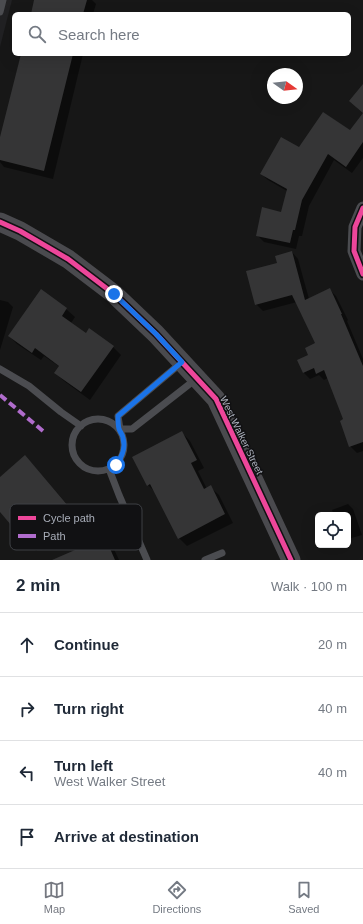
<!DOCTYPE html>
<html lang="en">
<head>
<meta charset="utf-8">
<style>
	:root { --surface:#fff; --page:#f2f2f3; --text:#1f2937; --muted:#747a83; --line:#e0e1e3; --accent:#757880 }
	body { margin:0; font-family:Helvetica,sans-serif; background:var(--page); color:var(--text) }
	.controls { position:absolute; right:12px; bottom:12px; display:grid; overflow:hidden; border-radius:6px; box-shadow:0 4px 16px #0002 }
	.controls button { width:36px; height:36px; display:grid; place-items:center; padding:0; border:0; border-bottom:1px solid var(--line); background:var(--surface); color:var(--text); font:20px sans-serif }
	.compass { position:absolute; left:267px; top:68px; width:36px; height:36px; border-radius:50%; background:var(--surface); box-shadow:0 4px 16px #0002; rotate:105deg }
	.stop { position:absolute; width:12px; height:12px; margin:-9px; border:3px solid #1a73e8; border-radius:50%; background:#fff }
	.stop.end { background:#1a73e8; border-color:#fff; box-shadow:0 1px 4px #0008 }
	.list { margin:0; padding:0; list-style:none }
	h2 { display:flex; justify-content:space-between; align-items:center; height:52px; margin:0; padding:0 16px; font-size:17px }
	h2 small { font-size:13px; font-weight:400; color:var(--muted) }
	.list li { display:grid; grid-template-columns:26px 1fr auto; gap:12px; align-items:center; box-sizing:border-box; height:64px; padding:0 16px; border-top:1px solid var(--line) }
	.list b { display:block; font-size:15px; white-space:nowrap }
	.list p { margin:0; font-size:13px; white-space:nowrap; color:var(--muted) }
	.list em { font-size:13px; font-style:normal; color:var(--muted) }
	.icon { flex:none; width:22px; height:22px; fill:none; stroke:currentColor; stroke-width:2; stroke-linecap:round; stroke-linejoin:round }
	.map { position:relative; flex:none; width:363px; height:560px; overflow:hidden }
	.search { position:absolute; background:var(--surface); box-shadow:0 4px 16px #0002; left:12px; right:12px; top:12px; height:44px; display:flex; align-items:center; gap:10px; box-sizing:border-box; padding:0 14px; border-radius:6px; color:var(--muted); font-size:15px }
	.sheet { height:308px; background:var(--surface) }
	nav { display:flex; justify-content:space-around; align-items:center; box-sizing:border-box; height:56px; border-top:1px solid var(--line); background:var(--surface); font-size:11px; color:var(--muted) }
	nav a { display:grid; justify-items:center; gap:2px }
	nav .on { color:var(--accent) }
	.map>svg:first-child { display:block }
</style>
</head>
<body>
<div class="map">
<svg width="363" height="560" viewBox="0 0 363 560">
	<rect width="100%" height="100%" fill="#171717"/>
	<path fill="#212123" d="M0,0H12L0,47Z"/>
	<path fill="#0007" d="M35,0H92L96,4L93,14H32Z
		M22,54H83L53,179L4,167L0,162V142Z
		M363,115V158L352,173L334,160L309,206L302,236H299L296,249L264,242L257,235L282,213L287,191L268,180L261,174L299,148L350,132Z
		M292,252L298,259L309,299L329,289L336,296L348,320L347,321L363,359V451L357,453L350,446L345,420L328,378L324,380L319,375L310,379L303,372L309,356L317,343L297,302L263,311L256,304L278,263Z
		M41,291L66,309L75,317L71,323L86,334L113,347L121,355L90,400L64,381L55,373L60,367L44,356L41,360L17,344L9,336Z
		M0,300L8,302L13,307L0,350Z
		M182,433L190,441L204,468L198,471L207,489L210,487L219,495L233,523L187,546L179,538L156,493L148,485Z
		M33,465L77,516L36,551L0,510V478Z
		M348,504L353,509L362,535L348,539V515H334L332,510Z
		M105,539L113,547L119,560H67Z"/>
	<path fill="#353536" d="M34,0H87L83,14H31Z
		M21,54H73L44,171L0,160V137Z
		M363,84V113L349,101Z
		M323,112L350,130L363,113V142L346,167L328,154L302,200L295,230H293L290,243L256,236L262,207L281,212L287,189L260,174L281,137L299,147Z
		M292,251L305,300L330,288L342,314H341L363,366V442L349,447L340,421L343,419L324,370L316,374L314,368L303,373L297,360L308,355L305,348L315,343L292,295L255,305L246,271L277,263L275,256Z
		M41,289L67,308L62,316L86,333L89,328L114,346L81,392L54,373L59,366L35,348L32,353L8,336Z
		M182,431L197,460L191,463L204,489L211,485L225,514L178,539L150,484L147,486L132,457Z
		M25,455L69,507L27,544L0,512V477Z
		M105,537L115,560H52Z"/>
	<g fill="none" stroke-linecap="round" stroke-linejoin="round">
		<path stroke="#4b4c50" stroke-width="7" d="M0,12L3,0
			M181,363L118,416L120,429H132L196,379
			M0,369L29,386L61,412L81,426
			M72 445a26 26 0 1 1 52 0a26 26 0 1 1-52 0Z
			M109,469L119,495L147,560
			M205,560L222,553"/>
		<path stroke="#4b4c50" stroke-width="13" d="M363,208L355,227L354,251L363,274"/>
		<path stroke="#4a4a4e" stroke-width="19" d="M0,222L20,231L68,259L114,294L156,334L216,399L291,560"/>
		<path stroke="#b06ccc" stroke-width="4" stroke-dasharray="8 4" stroke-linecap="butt" d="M0,395L43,431"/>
		<defs>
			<path id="cycleway" d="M363,208L355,227L354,251L363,274
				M0,222L20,231L68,259L114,294L156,334L216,399L291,560"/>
		</defs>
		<use href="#cycleway" stroke="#111113" stroke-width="8"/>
		<use href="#cycleway" stroke="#ed469a" stroke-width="5"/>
	</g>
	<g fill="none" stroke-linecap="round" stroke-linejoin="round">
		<path stroke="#1a73e8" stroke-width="5" d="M114,294L156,334L182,362L118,416C118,420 118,425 119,429C120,432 123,435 123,438C126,448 122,457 116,465"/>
	</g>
	<g text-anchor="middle" stroke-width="3" stroke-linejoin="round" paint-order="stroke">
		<g font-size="10" fill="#a8adb8" stroke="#111113">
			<text transform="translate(242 435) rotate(64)" y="4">West Walker Street</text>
		</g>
	</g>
	<rect x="10" y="504" width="132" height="46" rx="6" fill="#111113" stroke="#3e4045" stroke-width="1"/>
	<rect x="18" y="516" width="18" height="4" fill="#ed469a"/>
	<rect x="18" y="534" width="18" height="4" fill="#b06ccc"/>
	<g font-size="11" fill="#a8adb8">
		<text x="43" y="522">Cycle path</text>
		<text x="43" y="540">Path</text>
	</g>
</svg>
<div class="controls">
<button><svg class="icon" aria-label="locate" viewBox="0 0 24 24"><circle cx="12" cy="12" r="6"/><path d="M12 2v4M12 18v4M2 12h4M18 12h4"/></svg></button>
</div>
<svg class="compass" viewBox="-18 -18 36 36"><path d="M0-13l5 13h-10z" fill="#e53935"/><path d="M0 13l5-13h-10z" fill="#747a83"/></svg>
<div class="stop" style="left:116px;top:465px"></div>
<div class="stop end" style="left:114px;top:294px"></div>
<div class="search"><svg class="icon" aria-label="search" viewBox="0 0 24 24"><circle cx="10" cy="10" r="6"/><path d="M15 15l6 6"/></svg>Search here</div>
</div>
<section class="sheet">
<h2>2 min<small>Walk · 100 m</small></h2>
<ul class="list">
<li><svg class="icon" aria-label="ahead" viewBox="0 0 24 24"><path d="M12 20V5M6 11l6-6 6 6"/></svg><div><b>Continue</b></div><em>20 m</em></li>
<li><svg class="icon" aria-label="right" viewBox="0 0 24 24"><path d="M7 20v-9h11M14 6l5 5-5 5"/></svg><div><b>Turn right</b></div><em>40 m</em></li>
<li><svg class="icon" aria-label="left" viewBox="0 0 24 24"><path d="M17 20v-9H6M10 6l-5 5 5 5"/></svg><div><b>Turn left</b><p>West Walker Street</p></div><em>40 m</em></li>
<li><svg class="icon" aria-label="arrive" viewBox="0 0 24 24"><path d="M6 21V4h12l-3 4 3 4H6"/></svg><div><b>Arrive at destination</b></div></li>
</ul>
</section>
<nav>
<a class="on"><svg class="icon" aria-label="map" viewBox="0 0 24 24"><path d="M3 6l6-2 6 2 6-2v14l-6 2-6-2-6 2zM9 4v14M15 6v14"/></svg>Map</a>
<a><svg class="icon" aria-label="directions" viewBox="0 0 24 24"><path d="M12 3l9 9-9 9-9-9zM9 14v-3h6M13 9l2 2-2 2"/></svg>Directions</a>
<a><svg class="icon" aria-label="saved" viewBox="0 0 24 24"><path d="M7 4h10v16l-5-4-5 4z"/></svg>Saved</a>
</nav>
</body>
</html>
